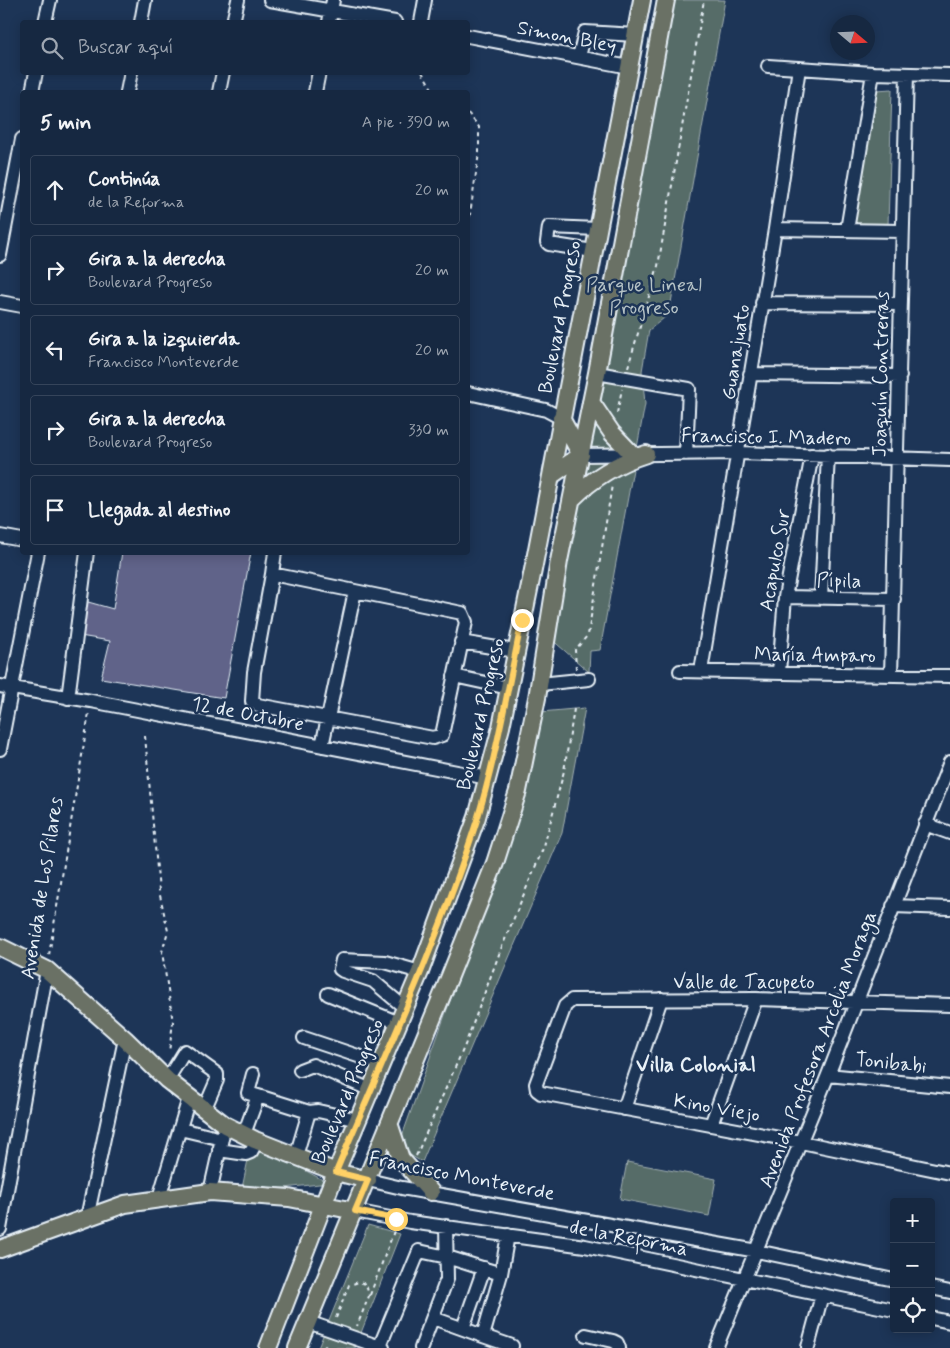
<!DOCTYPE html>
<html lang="es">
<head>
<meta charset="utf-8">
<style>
	:root { --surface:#162841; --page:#23344c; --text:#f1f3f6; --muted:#9ea6b1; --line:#35445a }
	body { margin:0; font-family:Mynerve,sans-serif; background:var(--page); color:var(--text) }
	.controls { position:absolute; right:15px; bottom:15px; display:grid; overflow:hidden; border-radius:5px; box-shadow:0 2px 12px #0003 }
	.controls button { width:45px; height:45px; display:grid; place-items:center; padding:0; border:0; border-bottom:1px solid var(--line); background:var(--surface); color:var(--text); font:25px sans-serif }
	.compass { position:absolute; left:830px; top:15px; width:45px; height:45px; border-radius:50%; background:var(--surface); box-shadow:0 2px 12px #0003; rotate:109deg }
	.stop { position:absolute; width:15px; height:15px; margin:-11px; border:4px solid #ffd166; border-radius:50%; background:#fff }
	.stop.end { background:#ffd166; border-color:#fff; box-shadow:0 1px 5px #0008 }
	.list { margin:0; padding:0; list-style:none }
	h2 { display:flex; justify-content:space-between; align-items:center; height:65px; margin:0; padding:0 20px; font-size:21px }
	h2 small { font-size:16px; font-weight:400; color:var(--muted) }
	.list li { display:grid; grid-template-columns:32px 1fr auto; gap:15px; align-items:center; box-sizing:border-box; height:70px; margin:0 10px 10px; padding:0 10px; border:1px solid var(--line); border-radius:5px }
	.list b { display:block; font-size:19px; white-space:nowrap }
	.list p { margin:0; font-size:16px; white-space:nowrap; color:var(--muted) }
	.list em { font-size:16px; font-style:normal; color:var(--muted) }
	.icon { flex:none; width:28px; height:28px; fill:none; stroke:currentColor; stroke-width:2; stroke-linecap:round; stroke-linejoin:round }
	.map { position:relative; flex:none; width:950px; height:1348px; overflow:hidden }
	.search { position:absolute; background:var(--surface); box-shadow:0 2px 12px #0003; left:20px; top:20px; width:450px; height:55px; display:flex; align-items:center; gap:12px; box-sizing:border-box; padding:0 18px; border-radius:5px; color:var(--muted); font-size:19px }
	.panel { position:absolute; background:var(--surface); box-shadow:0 2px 12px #0003; left:20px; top:90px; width:450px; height:465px; border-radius:5px }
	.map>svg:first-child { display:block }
</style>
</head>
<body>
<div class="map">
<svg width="950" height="1348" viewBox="0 0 950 1348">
	<rect width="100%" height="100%" fill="#1d3557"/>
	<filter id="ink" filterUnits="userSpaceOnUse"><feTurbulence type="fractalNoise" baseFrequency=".02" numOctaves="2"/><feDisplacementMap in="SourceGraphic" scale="10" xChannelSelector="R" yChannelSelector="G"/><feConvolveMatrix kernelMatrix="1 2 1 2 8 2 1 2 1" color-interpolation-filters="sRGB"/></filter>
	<g filter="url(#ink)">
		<path fill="#576c68" stroke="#a0aeb0" d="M672,0H725L669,314L649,330L642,371L645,404L600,650L590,651L589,672L549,637Z
			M892,89L888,225L853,224L876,90Z
			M585,708L562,833L422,1162L410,1155L400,1142L500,860L541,712Z
			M252,1141L328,1183L241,1193Z
			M627,1162L716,1179L709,1216L620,1199Z
			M368,1225L400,1234L355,1348H318Z"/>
		<path fill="#606489" stroke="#e8f1f8" d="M122,552H251L224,698L101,678L110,641L80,636L81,600L113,609Z"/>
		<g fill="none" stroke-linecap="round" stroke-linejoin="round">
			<defs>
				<path id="minor" d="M270,0L395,22
					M45,22L50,0
					M141,22L145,0
					M233,22L238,0
					M329,22L333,0
					M421,22L425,0
					M468,36L629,67
					M579,57L585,32L636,35
					M768,66L873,73L950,75
					M32,92L36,72
					M127,92L131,72
					M219,92L223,72
					M315,92L319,72
					M775,229L902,231
					M847,230L873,73
					M593,251L549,244L547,242L549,227L598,229
					M0,255L22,139
					M0,302L22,306
					M762,303L900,304
					M597,373L689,389L686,454
					M750,374L900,376
					M468,393L546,410L561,418
					M581,455L738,453L950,460
					M0,536L22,540
					M272,574L462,613L466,622L442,735L433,738L258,705L252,701L254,672Z
					M272,574L275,552
					M785,597L894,599
					M821,598L828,455
					M461,642L516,651
					M680,671L950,676
					M701,671L775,229L799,68
					M779,672L785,597L812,455
					M891,675L907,74
					M454,676L509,688
					M540,684L589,679
					M0,686L91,701L488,778
					M68,698L87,552
					M322,746L355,591
					M0,749L38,552
					M925,824L950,833
					M893,906L950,908
					M328,994L399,1023
					M950,1005L756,999L572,1000L565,1006L536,1084L537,1090L541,1093L801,1142L950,1173
					M405,1008L373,981L343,971L340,969L342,960L385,962L420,972
					M304,1038L382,1064
					M300,1070L313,1065L371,1090
					M253,1074L248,1093L258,1096
					M828,1075L950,1087
					M167,1080L185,1051L217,1074V1080L204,1110
					M624,1109L661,999
					M309,1112L318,1111L358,1120
					M711,1125L756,999
					M180,1129L222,1139
					M244,1134L258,1096L309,1112L296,1156
					M219,1150L246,1154L251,1152L257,1141
					M368,1180L402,1188L757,1251L894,1280
					M210,1192L225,1125
					M159,1198L189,1098
					M355,1211L410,1222L585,1246L894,1310
					M87,1218L125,1039
					M0,1229L47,970
					M931,1288L950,1292
					M433,1318L483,1336L501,1274L508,1235
					M931,1318L950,1322
					M308,1322L383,1348
					M463,1328L484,1268
					M586,1335L613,1341L617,1343L619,1348
					M483,1336L512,1346
					M808,1347L822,1295
					M379,1348L419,1251L447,1257L501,1274
					M421,1348L447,1279L446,1226
					M716,1348L828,1075L950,762"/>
				<path id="major" d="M591,402L612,433L632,454
					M551,476L581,455L561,418
					M572,499C594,477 617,463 646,454
					M0,947L47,970L125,1039L167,1080L225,1125L255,1140L336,1172L368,1180
					M390,1126L401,1159L431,1192
					M0,1249L125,1204L210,1192L289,1198L355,1211
					M268,1348L336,1172L420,972L477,817L501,727L533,570L642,0
					M297,1348L450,976L495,863L518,791L537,698L559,561L597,373L666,0"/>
			</defs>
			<use href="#minor" stroke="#e8f1f8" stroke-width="16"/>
			<use href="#major" stroke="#e8f1f8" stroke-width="20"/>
			<path stroke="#e8f1f8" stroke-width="2" stroke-dasharray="4 4" stroke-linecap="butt" d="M422,72L434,92
				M468,113L479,127V153L468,228
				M628,367L658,266L704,0
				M617,413L622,389
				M576,669L575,650L588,635L612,485
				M145,736L159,891L168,931L162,952L173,1022L169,1052
				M49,955L89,713
				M416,1156L465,1045L501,949L544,846L564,771L574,709
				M370,1295L394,1231
				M336,1318L349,1285L359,1282L366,1284L369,1296L357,1326
				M324,1348L327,1341"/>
			<use href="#minor" stroke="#1d3557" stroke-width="12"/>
			<use href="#major" stroke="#6b7165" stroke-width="16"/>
		</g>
	</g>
	<g fill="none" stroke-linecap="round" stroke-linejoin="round" filter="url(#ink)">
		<path stroke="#ffd166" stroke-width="6" d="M396,1219L355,1211L368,1180L336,1172C385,1056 439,940 477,820C497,754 508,687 522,620"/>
	</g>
	<g text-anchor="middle" stroke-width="5" stroke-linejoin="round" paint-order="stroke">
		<g font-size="20" fill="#e8f1f8" stroke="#1d3557">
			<text transform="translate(567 36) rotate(11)" y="7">Simon Bley</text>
			<text transform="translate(559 317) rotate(-79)" y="7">Boulevard Progreso</text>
			<text transform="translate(735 352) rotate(-81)" y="7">Guanajuato</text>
			<text transform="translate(880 374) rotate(-89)" y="7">Joaquín Contreras</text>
			<text transform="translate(766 436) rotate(1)" y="7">Francisco I. Madero</text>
			<text transform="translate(774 560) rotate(-80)" y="7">Acapulco Sur</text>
			<text transform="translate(839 580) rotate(1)" y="7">Pípila</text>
			<text transform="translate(815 654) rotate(1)" y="7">María Amparo</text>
			<text transform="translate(248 713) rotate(11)" y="7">12 de Octubre</text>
			<text transform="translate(480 714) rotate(-77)" y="7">Boulevard Progreso</text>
			<text transform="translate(41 888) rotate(-81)" y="7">Avenida de Los Pilares</text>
			<text x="744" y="988">Valle de Tacupeto</text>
			<text transform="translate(817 1049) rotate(-69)" y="7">Avenida Profesora Arcelia Moraga</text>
			<text transform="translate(891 1062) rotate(6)" y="7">Tonibabi</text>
			<text transform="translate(347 1091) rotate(-67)" y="7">Boulevard Progreso</text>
			<text transform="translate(717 1107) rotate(10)" y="7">Kino Viejo</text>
			<text transform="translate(462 1175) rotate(11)" y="7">Francisco Monteverde</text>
			<text transform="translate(629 1237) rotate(11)" y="7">de la Reforma</text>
		</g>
		<g font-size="20" fill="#b5c2c6" stroke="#1d3557">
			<text x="644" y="291">Parque Lineal<tspan x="644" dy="23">Progreso</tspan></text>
		</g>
		<g font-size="21" font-weight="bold" fill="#e8f1f8" stroke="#1d3557">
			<text x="696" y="1071">Villa Colonial</text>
		</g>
	</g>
</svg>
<div class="controls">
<button>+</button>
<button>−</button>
<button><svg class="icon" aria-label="locate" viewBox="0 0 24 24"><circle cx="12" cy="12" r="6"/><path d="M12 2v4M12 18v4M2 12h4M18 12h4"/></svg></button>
</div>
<svg class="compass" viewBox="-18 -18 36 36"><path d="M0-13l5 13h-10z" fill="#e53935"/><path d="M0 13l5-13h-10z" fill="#9ea6b1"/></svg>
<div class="stop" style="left:396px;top:1219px"></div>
<div class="stop end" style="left:522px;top:620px"></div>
<div class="search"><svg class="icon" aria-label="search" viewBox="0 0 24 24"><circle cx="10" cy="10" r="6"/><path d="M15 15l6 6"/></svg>Buscar aquí</div>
<section class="panel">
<h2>5 min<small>A pie · 390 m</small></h2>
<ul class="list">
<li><svg class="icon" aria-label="ahead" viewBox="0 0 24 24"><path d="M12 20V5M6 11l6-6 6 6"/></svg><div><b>Continúa</b><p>de la Reforma</p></div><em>20 m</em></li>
<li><svg class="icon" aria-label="right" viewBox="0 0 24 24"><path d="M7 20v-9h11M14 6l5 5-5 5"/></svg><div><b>Gira a la derecha</b><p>Boulevard Progreso</p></div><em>20 m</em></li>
<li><svg class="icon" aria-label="left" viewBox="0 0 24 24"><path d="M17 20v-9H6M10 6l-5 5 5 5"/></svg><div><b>Gira a la izquierda</b><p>Francisco Monteverde</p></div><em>20 m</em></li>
<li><svg class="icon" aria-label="right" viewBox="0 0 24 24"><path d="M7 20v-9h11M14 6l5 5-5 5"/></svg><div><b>Gira a la derecha</b><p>Boulevard Progreso</p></div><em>330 m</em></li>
<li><svg class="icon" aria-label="arrive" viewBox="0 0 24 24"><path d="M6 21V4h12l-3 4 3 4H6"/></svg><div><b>Llegada al destino</b></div></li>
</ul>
</section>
</div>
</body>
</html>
